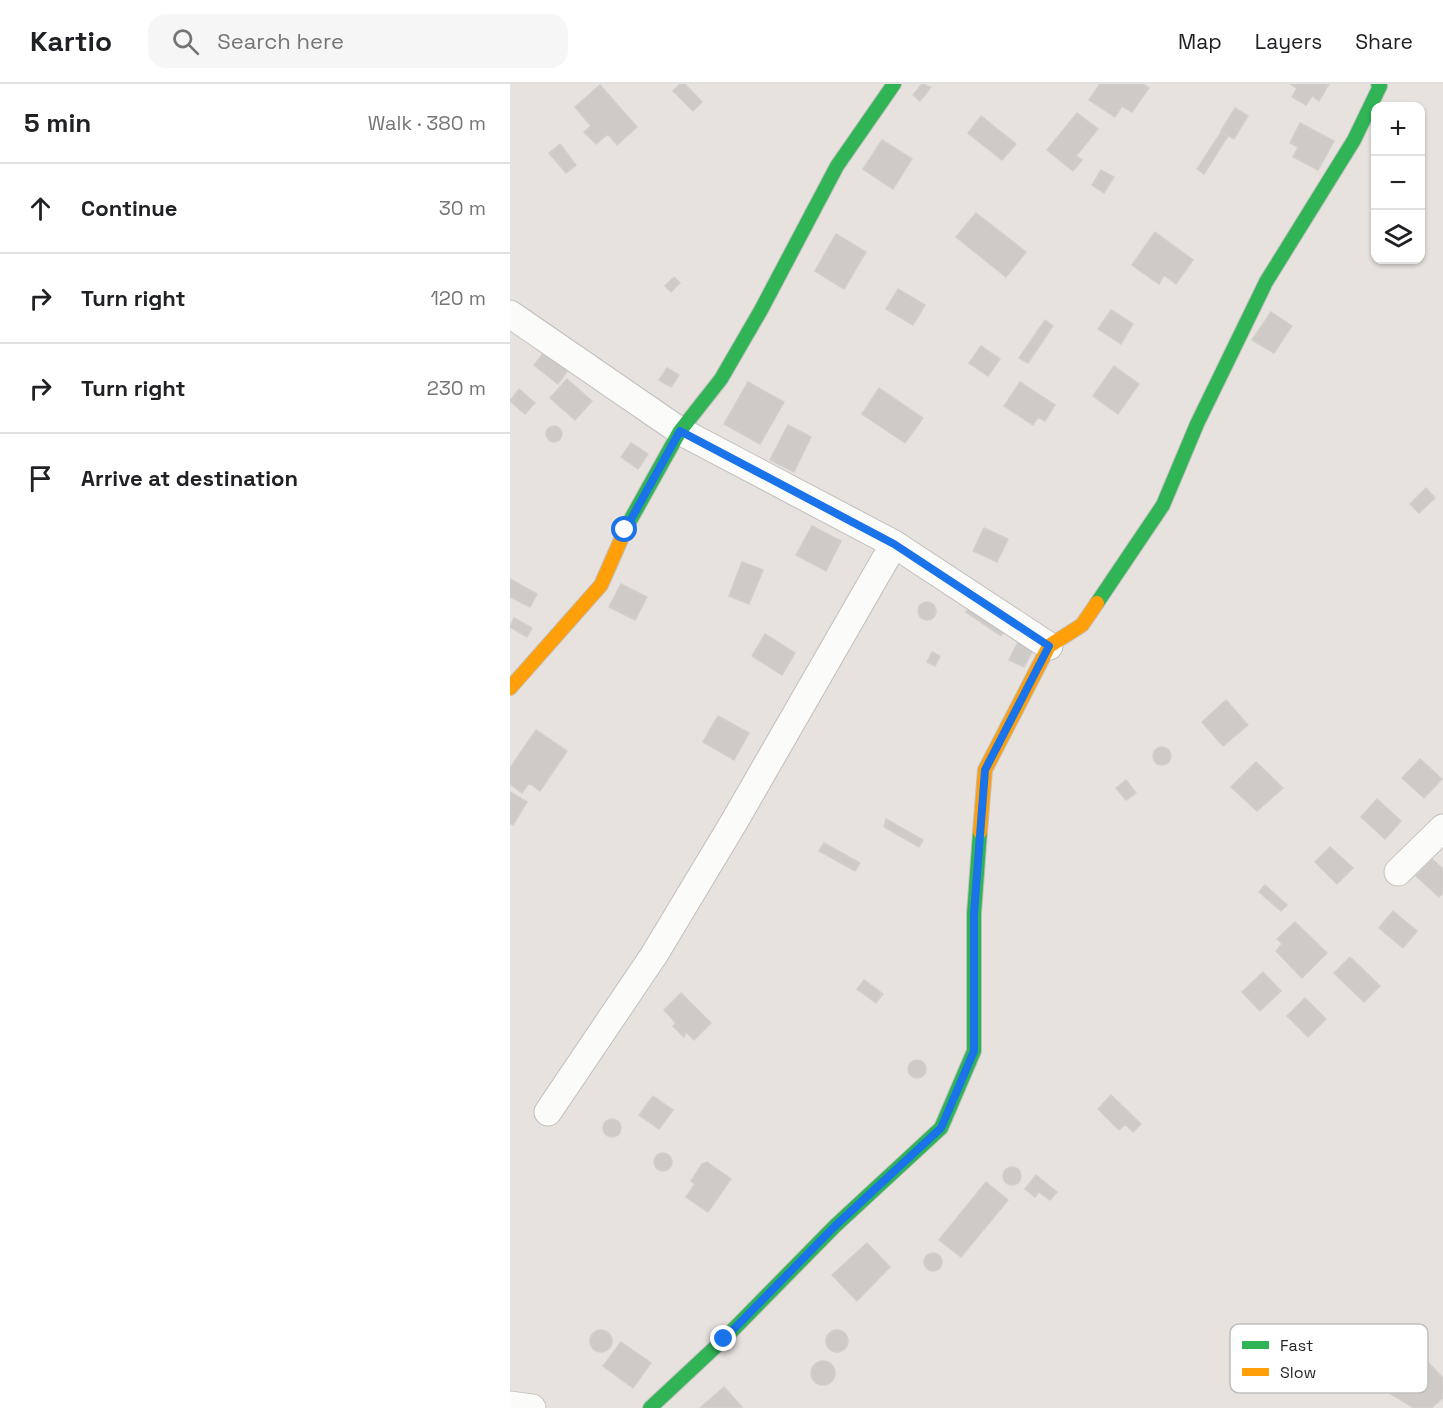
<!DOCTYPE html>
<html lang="en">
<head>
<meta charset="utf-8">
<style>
	:root { --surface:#fff; --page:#f6f6f6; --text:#202124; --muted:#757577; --line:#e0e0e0 }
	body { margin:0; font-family:"Space Grotesk",sans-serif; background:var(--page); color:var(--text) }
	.controls { position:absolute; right:18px; top:18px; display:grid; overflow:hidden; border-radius:12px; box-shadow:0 2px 4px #0004 }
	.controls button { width:54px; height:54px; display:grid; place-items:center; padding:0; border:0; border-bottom:2px solid var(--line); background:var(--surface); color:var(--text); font:30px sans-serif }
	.stop { position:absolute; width:18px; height:18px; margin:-14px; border:4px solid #1a73e8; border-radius:50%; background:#fff }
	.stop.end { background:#1a73e8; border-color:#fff; box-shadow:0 2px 6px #0008 }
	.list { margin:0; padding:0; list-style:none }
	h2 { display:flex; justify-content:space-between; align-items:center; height:78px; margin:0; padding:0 24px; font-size:26px }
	h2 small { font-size:20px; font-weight:400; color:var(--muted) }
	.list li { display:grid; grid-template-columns:39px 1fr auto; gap:18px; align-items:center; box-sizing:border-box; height:90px; padding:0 24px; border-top:2px solid var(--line) }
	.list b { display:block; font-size:22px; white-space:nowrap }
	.list em { font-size:20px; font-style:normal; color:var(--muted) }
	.icon { flex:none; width:33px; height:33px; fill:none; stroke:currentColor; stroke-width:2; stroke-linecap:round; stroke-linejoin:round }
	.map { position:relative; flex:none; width:933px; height:1324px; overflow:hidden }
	header { display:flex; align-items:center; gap:36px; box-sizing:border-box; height:84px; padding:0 30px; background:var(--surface); border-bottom:2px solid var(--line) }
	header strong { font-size:28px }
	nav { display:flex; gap:33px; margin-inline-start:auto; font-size:21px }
	.search { width:420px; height:54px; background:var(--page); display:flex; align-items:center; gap:15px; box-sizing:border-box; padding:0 21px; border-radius:18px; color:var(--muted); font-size:22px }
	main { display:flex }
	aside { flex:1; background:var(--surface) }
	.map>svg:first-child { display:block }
</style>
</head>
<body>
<header>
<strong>Kartio</strong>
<div class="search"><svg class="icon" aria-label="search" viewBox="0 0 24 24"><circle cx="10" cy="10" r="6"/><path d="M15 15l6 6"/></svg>Search here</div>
<nav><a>Map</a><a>Layers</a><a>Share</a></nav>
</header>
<main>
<aside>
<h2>5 min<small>Walk · 380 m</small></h2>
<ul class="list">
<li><svg class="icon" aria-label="ahead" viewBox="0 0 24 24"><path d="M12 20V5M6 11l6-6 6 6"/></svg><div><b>Continue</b></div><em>30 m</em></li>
<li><svg class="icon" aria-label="right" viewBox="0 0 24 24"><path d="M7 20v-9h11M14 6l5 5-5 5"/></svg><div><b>Turn right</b></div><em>120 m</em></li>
<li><svg class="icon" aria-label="right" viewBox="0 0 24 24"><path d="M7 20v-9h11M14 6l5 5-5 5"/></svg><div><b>Turn right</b></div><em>230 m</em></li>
<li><svg class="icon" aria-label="arrive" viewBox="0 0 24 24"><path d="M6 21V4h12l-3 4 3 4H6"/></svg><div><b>Arrive at destination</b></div></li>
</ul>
</aside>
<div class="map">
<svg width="933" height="1324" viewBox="0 0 933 1324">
	<rect width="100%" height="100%" fill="#e7e2dd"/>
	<path fill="#cdcac7" stroke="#d2cec9" stroke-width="1.5" d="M170,0H175L192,18L183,27L163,7Z
		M412,0L421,3L410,17L403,11Z
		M590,0H633L639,4L622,28L612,22L605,33L579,16Z
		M780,0H819L809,17L802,12L796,21L782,13L787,4Z
		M90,1L127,43L107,61L98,50L86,60L74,48L81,42L65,23Z
		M725,24L738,32L724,55L711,47Z
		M567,29L588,45L566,72L572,76L563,87L537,66Z
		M471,32L506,60L492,76L458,49Z
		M790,39L824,57L808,86L783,73L788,63L780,59Z
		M711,48L718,52L694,90L687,85Z
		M372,56L402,75L383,105L353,85Z
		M50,60L66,81L56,89L39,69Z
		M591,86L604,93L594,109L582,101Z
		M466,129L516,168L496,193L446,153Z
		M645,148L683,176L666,200L654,191L649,200L622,181Z
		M326,150L356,168L334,205L305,187Z
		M164,193L170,199L161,208L155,202Z
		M388,205L415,221L403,241L376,225Z
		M601,226L623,240L611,260L588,245Z
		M761,228L782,242L764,269L742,256Z
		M535,236L543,242L518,279L509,274Z
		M471,262L490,275L478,292L459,279Z
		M34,268L58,286L48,300L24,281Z
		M604,282L629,300L608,330L583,312Z
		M157,284L169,291L161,303L149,296Z
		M57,295L82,317L65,336L40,314Z
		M238,298L274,318L250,360L214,340Z
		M510,298L545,321L535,337L528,333L523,341L494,322Z
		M369,304L413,334L395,359L352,330Z
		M9,305L25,319L15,330L0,317Z
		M278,341L301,353L284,388L260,376Z
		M36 350a8 8 0 1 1 16 0a8 8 0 1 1-16 0Z
		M121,359L138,370L128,385L111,373Z
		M916,404L925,414L909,429L900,420Z
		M302,442L331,457L316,487L286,471Z
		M474,444L498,455L487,478L463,467Z
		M232,478L253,486L239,520L219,512Z
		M0,495L27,510L20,523L0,513Z
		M111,500L137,513L125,536L99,523Z
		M408 527a9 9 0 1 1 18 0a9 9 0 1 1-18 0Z
		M461,521L497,542L491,552L456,528Z
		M4,534L22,544L17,553L0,543Z
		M255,550L285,569L272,591L242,572Z
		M508,558L523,566L514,583L499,576Z
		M422,568L430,572L425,582L417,578Z
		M716,616L738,641L713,662L692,638Z
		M208,632L239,649L224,676L193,658Z
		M26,646L57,667L30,707L19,699L12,709L0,700V684Z
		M643 672a9 9 0 1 1 18 0a9 9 0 1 1-18 0Z
		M910,675L932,695L914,714L892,694Z
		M746,678L773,704L747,727L721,703Z
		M616,696L626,709L616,716L606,704Z
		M0,708L17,718L3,741L0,739Z
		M867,715L891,737L875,755L851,733Z
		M376,735L413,756L409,763L374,743Z
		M314,759L350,779L345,787L309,767Z
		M820,763L843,784L827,800L805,778Z
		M922,775L933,785V809L929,813L906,792Z
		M755,801L777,821L771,827L749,808Z
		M883,827L907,847L893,864L869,844Z
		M785,838L817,869L792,894L766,867L772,860L767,855Z
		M840,873L870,902L854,918L824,889Z
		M753,888L771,907L750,927L732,908Z
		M354,896L373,910L366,919L347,905Z
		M171,909L201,939L184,956L176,948L174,953L163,942L166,939L154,926Z
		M795,914L816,935L798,953L777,932Z
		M398 985a9 9 0 1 1 18 0a9 9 0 1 1-18 0Z
		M601,1011L631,1040L623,1048L615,1040L609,1046L588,1025Z
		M143,1012L163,1026L149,1045L129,1031Z
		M93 1044a9 9 0 1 1 18 0a9 9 0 1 1-18 0Z
		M144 1078a9 9 0 1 1 18 0a9 9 0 1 1-18 0Z
		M197,1078L221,1095L198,1128L176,1113L185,1100L181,1097L192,1080Z
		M493 1092a9 9 0 1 1 18 0a9 9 0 1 1-18 0Z
		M526,1091L547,1108L540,1116L529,1108L525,1113L515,1105Z
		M476,1098L498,1116L451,1173L429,1156Z
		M357,1159L380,1183L347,1217L322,1191Z
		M414 1178a9 9 0 1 1 18 0a9 9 0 1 1-18 0Z
		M316 1257a11 11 0 1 1 22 0a11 11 0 1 1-22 0Z
		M80 1257a11 11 0 1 1 22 0a11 11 0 1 1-22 0Z
		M111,1258L141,1279L123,1304L93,1282Z
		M916,1276L933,1294V1314L921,1324H904L881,1310Z
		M301 1289a12 12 0 1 1 24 0a12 12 0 1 1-24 0Z
		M214,1303L232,1323L190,1324Z"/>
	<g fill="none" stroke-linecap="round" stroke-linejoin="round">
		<defs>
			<path id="street" d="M0,230L170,347L384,460L539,562
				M888,788L933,744
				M38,1028L144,871L224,738L384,460
				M0,1321L22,1324"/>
			<path id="fast" d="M117,442L170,347L211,295L251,226L327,82L384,0
				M587,519L653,421L687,340L756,198L844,56L870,2L868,0
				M140,1324L214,1255L325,1142L431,1044L464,967V830L470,748"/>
			<path id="slow" d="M0,604L91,501L117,442
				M470,748L475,686L539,562L572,541L587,519"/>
		</defs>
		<use href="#street" stroke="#c0bfbf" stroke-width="29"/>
		<use href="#fast" stroke="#c0bfbf" stroke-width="16"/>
		<use href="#slow" stroke="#c0bfbf" stroke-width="16"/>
		<use href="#street" stroke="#fbfbfa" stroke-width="27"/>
		<use href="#fast" stroke="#30b455" stroke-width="14"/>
		<use href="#slow" stroke="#ff9f0a" stroke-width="14"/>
	</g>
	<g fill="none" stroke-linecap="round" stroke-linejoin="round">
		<path stroke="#1a73e8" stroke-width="8" d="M115,446L170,347L384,460L539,562L475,686L464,830V967L431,1044L325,1142L214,1255"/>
	</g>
	<rect x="720" y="1240" width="198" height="69" rx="9" fill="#fff" stroke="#bebebe" stroke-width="1.5"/>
	<rect x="732" y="1257" width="27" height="8" fill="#30b455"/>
	<rect x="732" y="1284" width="27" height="8" fill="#ff9f0a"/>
	<g font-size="16" fill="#282828">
		<text x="770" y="1267">Fast</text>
		<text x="770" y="1294">Slow</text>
	</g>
</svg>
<div class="controls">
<button>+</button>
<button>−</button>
<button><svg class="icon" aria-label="layers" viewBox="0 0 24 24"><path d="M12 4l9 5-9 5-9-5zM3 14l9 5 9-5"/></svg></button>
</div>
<div class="stop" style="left:115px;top:446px"></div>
<div class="stop end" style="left:214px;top:1255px"></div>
</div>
</main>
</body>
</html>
